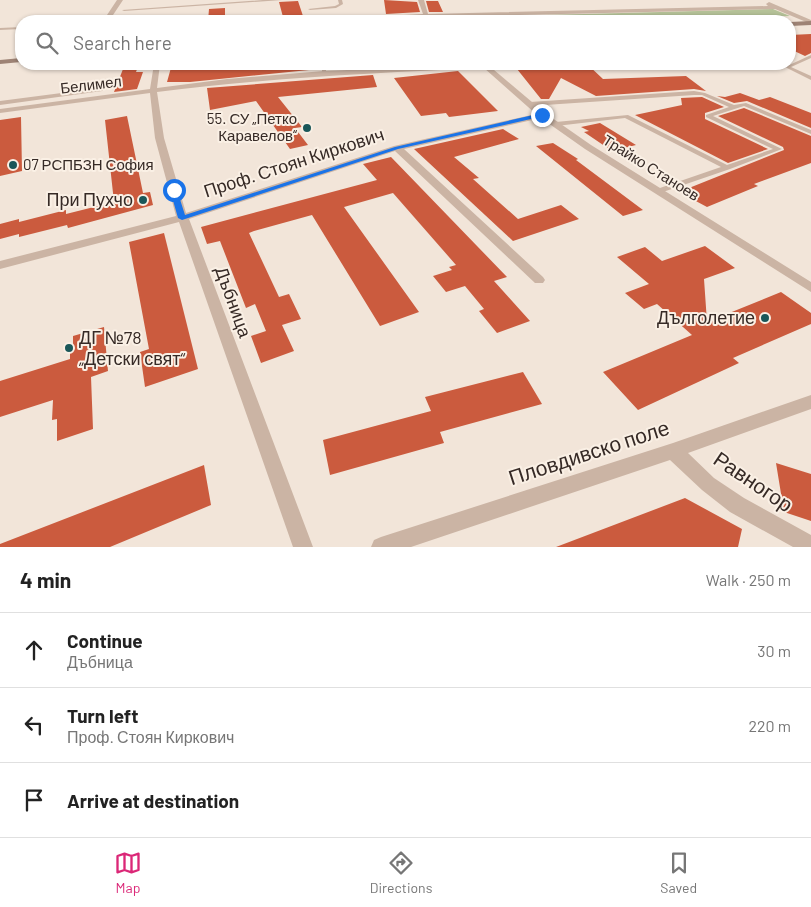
<!DOCTYPE html>
<html lang="en">
<head>
<meta charset="utf-8">
<style>
	:root { --surface:#fff; --page:#f2f2f2; --text:#222; --muted:#767676; --line:#e0e0e0; --accent:#db2777 }
	body { margin:0; font-family:Barlow,sans-serif; background:var(--page); color:var(--text) }
	.stop { position:absolute; width:15px; height:15px; margin:-11px; border:4px solid #1a73e8; border-radius:50%; background:#fff }
	.stop.end { background:#1a73e8; border-color:#fff; box-shadow:0 1px 5px #0008 }
	.list { margin:0; padding:0; list-style:none }
	h2 { display:flex; justify-content:space-between; align-items:center; height:65px; margin:0; padding:0 20px; font-size:21px }
	h2 small { font-size:16px; font-weight:400; color:var(--muted) }
	.list li { display:grid; grid-template-columns:32px 1fr auto; gap:15px; align-items:center; box-sizing:border-box; height:75px; padding:0 20px; border-top:1px solid var(--line) }
	.list b { display:block; font-size:19px; white-space:nowrap }
	.list p { margin:0; font-size:16px; white-space:nowrap; color:var(--muted) }
	.list em { font-size:16px; font-style:normal; color:var(--muted) }
	.icon { flex:none; width:28px; height:28px; fill:none; stroke:currentColor; stroke-width:2; stroke-linecap:round; stroke-linejoin:round }
	.map { position:relative; flex:none; width:811px; height:547px; overflow:hidden }
	.search { position:absolute; background:var(--surface); box-shadow:0 1px 4px #0004; left:15px; right:15px; top:15px; height:55px; display:flex; align-items:center; gap:12px; box-sizing:border-box; padding:0 18px; border-radius:20px; color:var(--muted); font-size:19px }
	.sheet { height:290px; background:var(--surface) }
	nav { display:flex; justify-content:space-around; align-items:center; box-sizing:border-box; height:70px; border-top:1px solid var(--line); background:var(--surface); font-size:14px; color:var(--muted) }
	nav a { display:grid; justify-items:center; gap:2px }
	nav .on { color:var(--accent) }
	.map>svg:first-child { display:block }
</style>
</head>
<body>
<div class="map">
<svg width="811" height="547" viewBox="0 0 811 547">
	<rect width="100%" height="100%" fill="#f2e5d9"/>
	<path fill="#b5c298" d="M773,9L790,16L661,21H477L474,17Z"/>
	<path fill="#cb5b3e" d="M384,0L417,2L420,12L386,14Z
		M298,1L303,16L283,17L279,2Z
		M426,1H438L443,12H429Z
		M225,8V21H208L209,9Z
		M811,34V53L805,56L790,49V35Z
		M125,64H139L136,72H143L137,89L114,92Z
		M172,64H247V66L309,64V70L190,82H167Z
		M331,64H370L371,67L328,69Z
		M513,64H587L603,79L686,76L706,91L694,89L596,96L561,78L549,99H541Z
		M458,71L498,111L449,117L446,113L421,116L394,78Z
		M373,75L377,87L278,97L302,127L295,128L308,145L290,149L256,101L210,110L207,88Z
		M740,93L759,100L770,97L811,113V128L747,101L734,103L717,96L725,97Z
		M702,97L724,107L705,113V119L768,149L728,163L635,115L682,105L681,98Z
		M744,108L811,136V163L754,184L758,186L707,207L679,192L784,150L783,147L718,116Z
		M127,116L143,193L150,192L153,205L68,228L67,225L19,237V234L0,239V224L19,219V222L66,210V214L114,202L105,120Z
		M21,117L22,171L0,176V120Z
		M600,123L636,145L612,151L584,132L589,131L581,127Z
		M503,129L519,139L454,157L479,178L473,179L518,219L561,205L579,219L513,241L414,149Z
		M553,143L578,159L576,160L643,210L623,216L536,146Z
		M391,157L507,277L494,281L530,321L497,333L479,311L484,309L465,286L446,292L433,276L452,270L449,267L456,265L393,193L344,207L419,312L380,326L312,215L254,231L249,233L279,297L289,294L301,319L282,325L294,351L261,363L251,336L266,331L255,304L246,308L220,241L207,244L201,227L377,180L363,164Z
		M164,233L198,369L145,387L140,352L149,349L129,242Z
		M705,246L735,268L704,279L707,322L781,292L811,313V324L733,358L739,363L638,410L603,372L692,335L657,304L644,309L625,293L649,284L617,257L645,247L662,261Z
		M104,327L108,371L91,377L93,429L57,441V419L52,420L53,400L0,417V381L70,359V352L73,351V336Z
		M523,372L542,404L440,432L444,443L330,475L323,440L431,411L425,397Z
		M776,463L811,474V521L784,512Z
		M204,465L211,505L110,547H0V544Z
		M685,498L742,529L738,547H556Z"/>
	<g fill="none" stroke-linecap="round" stroke-linejoin="round">
		<path fill="#cbb4a4" fill-rule="evenodd" d="M263,0H282L124,11L122,10Z
			M338,0H342L343,4L336,8L310,10L308,9L335,6L339,4Z
			M21,27V29L0,30V28Z
			M811,55V58L791,67L811,76V80L785,67Z
			M322,64H326V74L322,73Z
			M100,88L103,90L102,91L0,105V101Z
			M694,91L705,93L734,105L746,103L811,130V134L744,106L713,116L782,149L730,169L660,193L656,191L657,189L721,167L625,118L556,126L553,124L556,122L628,115L727,165L773,149L706,117V115L729,107L702,95H694L530,106L527,104L530,102Z"/>
		<path fill="#cbb4a4" fill-rule="evenodd" d="M117,0H123L109,21H103Z
			M418,0H424L428,14L768,6L766,4L769,2L811,20V24L775,9L432,17L435,19V21L424,17L289,21L423,14Z
			M154,64H160L157,88L227,79L324,71L487,64L545,113L591,145L811,282V292L585,149L541,118L404,149L543,277L545,280L543,283H535L395,151L189,219L313,547H293L179,222L0,269V261L176,216L155,138L150,93L0,113V109L150,89ZM484,68L536,114L394,146L186,213L164,138L157,92C266,78 374,73 484,68Z
			M811,395V409L688,453L714,478L744,498L811,535V547H793L730,512L702,490L670,460L411,547H371L374,540L381,537L673,443Z"/>
		<path fill="#9e8375" fill-rule="evenodd" d="M811,21V25L790,26V22Z
			M21,58V62L0,64V60Z"/>
	</g>
	<path fill="#1a73e8" d="M542,113L544,116L398,149L182,220L178,218L170,190L174,189L177,190L185,215L395,147Z"/>
	<g fill="#1a5759" stroke="#faf0e5" stroke-width="2">
		<circle cx="307" cy="128" r="5"/>
		<circle cx="13" cy="165" r="5"/>
		<circle cx="143" cy="200" r="5"/>
		<circle cx="765" cy="318" r="5"/>
		<circle cx="69" cy="348" r="5"/>
	</g>
	<g text-anchor="middle" stroke-width="4" stroke-linejoin="round" paint-order="stroke">
		<g font-size="15" fill="#362a26" stroke="#faf0e5">
			<text transform="translate(91 85) rotate(-7)" y="5">Белимел</text>
			<text transform="translate(651 168) rotate(32)" y="5">Трайко Станоев</text>
		</g>
		<g font-size="15" fill="#362a26" stroke="#faf0e5" text-anchor="end">
			<text x="297" y="124">55. СУ „Петко<tspan x="297" dy="17">Каравелов“</tspan></text>
			<text x="23" y="170" text-anchor="start">07 РСПБЗН София</text>
		</g>
		<g font-size="18" fill="#362a26" stroke="#faf0e5">
			<text transform="translate(294 163) rotate(-18)" y="6">Проф. Стоян Киркович</text>
			<text transform="translate(233 302) rotate(70)" y="6">Дъбница</text>
		</g>
		<g font-size="18" fill="#362a26" stroke="#faf0e5" text-anchor="end">
			<text x="133" y="206">При Пухчо</text>
			<text x="755" y="324">Дълголетие</text>
			<text x="79" y="344" text-anchor="start">ДГ №78<tspan x="79" dy="21">„Детски свят“</tspan></text>
		</g>
		<g font-size="21" fill="#362a26" stroke="#faf0e5">
			<text transform="translate(589 453) rotate(-18)" y="7">Пловдивско поле</text>
			<text transform="translate(753 482) rotate(34)" y="7">Равногор</text>
		</g>
	</g>
</svg>
<div class="stop" style="left:174px;top:190px"></div>
<div class="stop end" style="left:542px;top:115px"></div>
<div class="search"><svg class="icon" aria-label="search" viewBox="0 0 24 24"><circle cx="10" cy="10" r="6"/><path d="M15 15l6 6"/></svg>Search here</div>
</div>
<section class="sheet">
<h2>4 min<small>Walk · 250 m</small></h2>
<ul class="list">
<li><svg class="icon" aria-label="ahead" viewBox="0 0 24 24"><path d="M12 20V5M6 11l6-6 6 6"/></svg><div><b>Continue</b><p>Дъбница</p></div><em>30 m</em></li>
<li><svg class="icon" aria-label="left" viewBox="0 0 24 24"><path d="M17 20v-9H6M10 6l-5 5 5 5"/></svg><div><b>Turn left</b><p>Проф. Стоян Киркович</p></div><em>220 m</em></li>
<li><svg class="icon" aria-label="arrive" viewBox="0 0 24 24"><path d="M6 21V4h12l-3 4 3 4H6"/></svg><div><b>Arrive at destination</b></div></li>
</ul>
</section>
<nav>
<a class="on"><svg class="icon" aria-label="map" viewBox="0 0 24 24"><path d="M3 6l6-2 6 2 6-2v14l-6 2-6-2-6 2zM9 4v14M15 6v14"/></svg>Map</a>
<a><svg class="icon" aria-label="directions" viewBox="0 0 24 24"><path d="M12 3l9 9-9 9-9-9zM9 14v-3h6M13 9l2 2-2 2"/></svg>Directions</a>
<a><svg class="icon" aria-label="saved" viewBox="0 0 24 24"><path d="M7 4h10v16l-5-4-5 4z"/></svg>Saved</a>
</nav>
</body>
</html>
